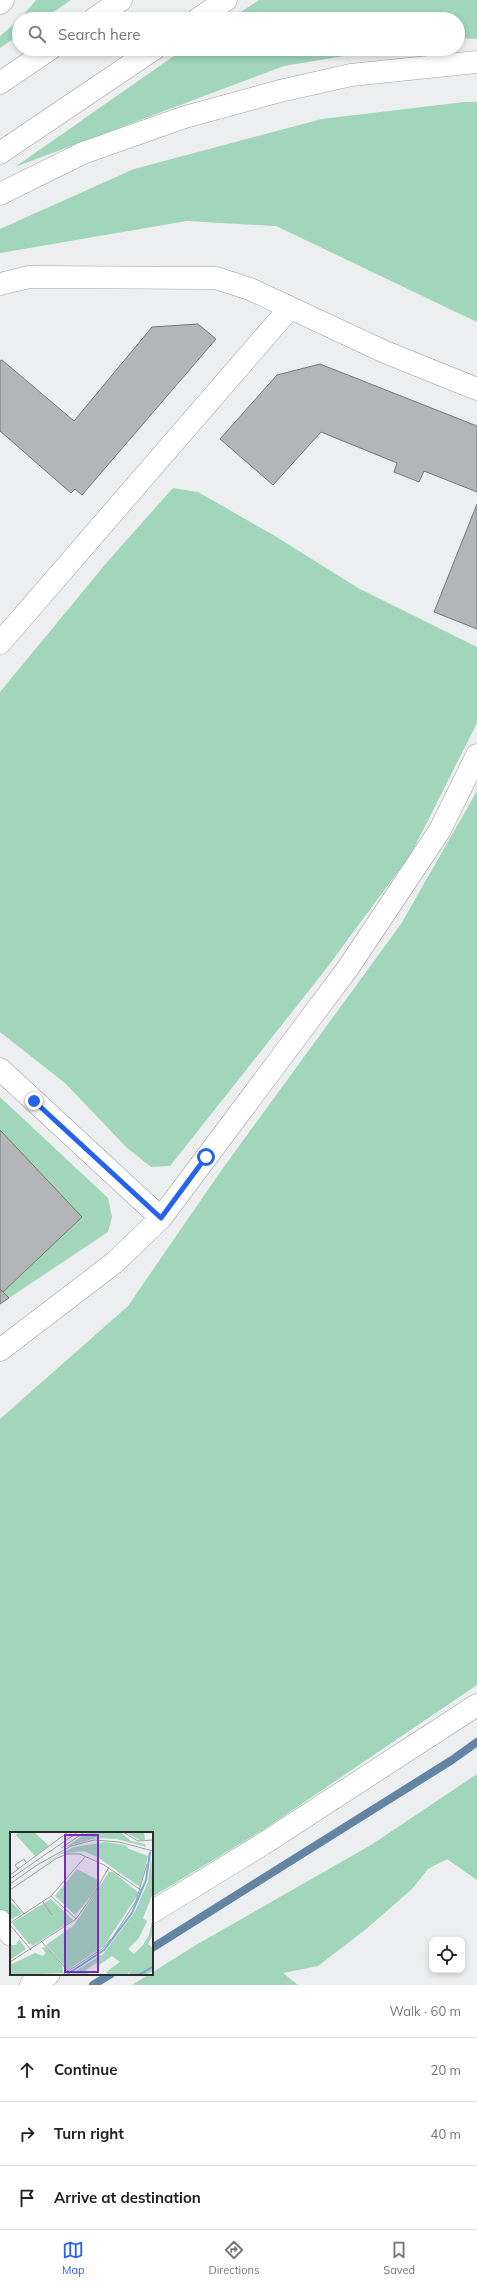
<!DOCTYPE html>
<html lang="en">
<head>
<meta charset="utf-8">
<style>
	:root { --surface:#fff; --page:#f6f6f6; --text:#202124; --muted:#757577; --line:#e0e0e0; --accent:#2563eb }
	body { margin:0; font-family:Mulish,sans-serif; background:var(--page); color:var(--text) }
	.controls { position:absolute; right:12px; bottom:12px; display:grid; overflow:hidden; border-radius:8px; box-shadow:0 2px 6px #0003 }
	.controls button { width:36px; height:36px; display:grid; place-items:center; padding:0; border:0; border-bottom:1px solid var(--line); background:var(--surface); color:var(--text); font:20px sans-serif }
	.stop { position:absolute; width:12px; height:12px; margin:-9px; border:3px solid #2563eb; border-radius:50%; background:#fff }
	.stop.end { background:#2563eb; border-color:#fff; box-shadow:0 1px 4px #0008 }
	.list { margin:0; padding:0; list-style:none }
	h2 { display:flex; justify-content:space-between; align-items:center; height:52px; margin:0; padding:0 16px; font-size:17px }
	h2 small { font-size:13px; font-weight:400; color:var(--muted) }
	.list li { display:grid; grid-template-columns:26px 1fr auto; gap:12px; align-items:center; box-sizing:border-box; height:64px; padding:0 16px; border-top:1px solid var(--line) }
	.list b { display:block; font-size:15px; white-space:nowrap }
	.list em { font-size:13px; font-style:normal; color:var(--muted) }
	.icon { flex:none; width:22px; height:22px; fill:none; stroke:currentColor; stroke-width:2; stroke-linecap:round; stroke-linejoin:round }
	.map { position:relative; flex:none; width:477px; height:1985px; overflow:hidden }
	.search { position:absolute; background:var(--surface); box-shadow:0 2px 6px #0003; left:12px; right:12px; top:12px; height:44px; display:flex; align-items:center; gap:10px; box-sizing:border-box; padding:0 14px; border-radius:22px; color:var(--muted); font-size:15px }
	.sheet { height:244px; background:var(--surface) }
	nav { display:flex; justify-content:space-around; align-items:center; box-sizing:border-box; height:56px; border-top:1px solid var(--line); background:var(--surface); font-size:11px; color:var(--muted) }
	nav a { display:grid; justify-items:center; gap:2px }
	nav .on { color:var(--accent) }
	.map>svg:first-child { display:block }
</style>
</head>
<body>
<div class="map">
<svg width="477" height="1985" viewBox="0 0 477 1985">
	<rect width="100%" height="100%" fill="#eceef0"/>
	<path fill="#a1d6ba" d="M36,0H71L43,19H20Z
		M259,0H477V39L458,38V19H230Z
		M19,20V35L0,48V36Z
		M184,49H386L284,66L15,167Z
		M464,102H477V322L276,226L187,221L0,253V229L134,169L322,119Z
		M173,488L198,492L275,536L358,588L477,647V723L411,854L326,969L170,1166L151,1167L126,1147L65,1083L0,1032V692L108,561Z
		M477,791V1685L269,1826L152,1897V1833H11V1926L0,1914V1419L128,1306L223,1168L401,924Z
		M0,1097L108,1198L112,1217L108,1232L0,1304Z
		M477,1774V1880L447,1859L428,1869L412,1889L365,1930L318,1966L283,1973L298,1985H132L196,1945L371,1845Z"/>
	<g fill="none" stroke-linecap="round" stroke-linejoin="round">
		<path stroke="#6385a3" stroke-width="8" d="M152,1948L452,1760L477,1742
			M93,1985L111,1974"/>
	</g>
	<path fill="#b3b5b7" stroke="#77797b" d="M198,324L216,339L82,495L75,489L71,493L0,431V361L2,360L74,421L152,327Z
		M320,364L477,426V492L424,471L419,482L394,472L397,463L321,432L273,485L220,439L277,375Z
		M477,504V629L434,612Z
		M0,1130L82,1217L3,1292L0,1289Z
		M0,1289L9,1298L0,1304Z"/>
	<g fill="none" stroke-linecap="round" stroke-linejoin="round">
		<defs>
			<path id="minor" d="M0,284L29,277L216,278L250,289L385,352L477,389
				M0,643L289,309
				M0,1069L161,1218
				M0,1350L114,1263L161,1218L348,968L440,830L477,755
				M152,1912L263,1844L477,1705
				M0,1921L11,1935
				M31,1985L49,1974"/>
			<path id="highway" d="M0,3L3,0
				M94,19L121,0
				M198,19L226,0
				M0,83L50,49
				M0,153L154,49
				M0,194L83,153L185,117L280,91L351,75L477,62"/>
		</defs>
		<use href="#minor" stroke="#9d9fa1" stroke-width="23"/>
		<use href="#highway" stroke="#9d9fa1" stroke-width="23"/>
		<use href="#minor" stroke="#fff" stroke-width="22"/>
		<use href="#highway" stroke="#fff" stroke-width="22"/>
	</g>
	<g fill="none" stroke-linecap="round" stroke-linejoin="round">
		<path stroke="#2563eb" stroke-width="5" d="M34,1101L161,1218L206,1157"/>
	</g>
	<g transform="translate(10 1832)">
		<rect width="143" height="143" fill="#eceef0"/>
		<path d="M9,0H24L39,14L25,24L6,3ZM78,0H110L121,9L135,12L136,15L107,7L86,6L56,15ZM115,0H134L135,8H130ZM95,10L115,13L119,17L138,24L130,55L89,26L74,19L51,22L21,42L51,21L64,15ZM141,25L143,61L133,86L137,89L129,106L118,117L124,122L133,113L139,103L143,85V102L138,112L143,116V139L135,143H118L121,139L116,143H98L96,140L110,130L102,124L89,133L86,131L75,139L80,143H59L94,121L124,81L138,50ZM67,37L90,49L83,62L65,83L45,64ZM99,40H103L129,61L94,114L58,138L36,113L64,93ZM41,67L63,88L24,113L19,112L2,91ZM0,69L12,81L0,88ZM9,107L16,117L0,128V113H6ZM36,115L52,133L53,141L0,143V133L25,121L33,124L36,121L32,116Z" fill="#a1d6ba"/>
		<path fill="none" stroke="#7babd6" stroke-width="2" d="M56,143L94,118L122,81L136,48L140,20M128,143L143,135"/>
		<path fill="none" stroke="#9fa0a2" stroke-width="1" d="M113,0L128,9L143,8M51,16L75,0M29,32L61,14L84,8L109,10L143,19M8,37L5,33L14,27L16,30M0,43L58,0M0,47L68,0M0,52L30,31M0,58L47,26L57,22H70L94,33L131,58M41,64L66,87M0,65L14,82M33,70L42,83M0,91L41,64L75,25M0,93L21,118M32,110L58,139M0,130L66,87L85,60L99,35M52,143L92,117L103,105L126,69L137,32"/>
		<path fill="#7b2cbf" fill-opacity="0.15" stroke="#7b2cbf" stroke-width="2" d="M55,3H88V140H55Z"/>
		<rect width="143" height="143" fill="none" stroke="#2b2c2d" stroke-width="2"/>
	</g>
</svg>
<div class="controls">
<button><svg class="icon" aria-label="locate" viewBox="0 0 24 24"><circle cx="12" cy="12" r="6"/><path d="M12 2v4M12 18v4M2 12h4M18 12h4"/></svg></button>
</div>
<div class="stop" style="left:206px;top:1157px"></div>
<div class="stop end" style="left:34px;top:1101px"></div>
<div class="search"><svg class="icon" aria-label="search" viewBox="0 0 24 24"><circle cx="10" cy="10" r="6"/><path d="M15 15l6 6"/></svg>Search here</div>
</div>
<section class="sheet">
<h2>1 min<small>Walk · 60 m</small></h2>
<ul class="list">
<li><svg class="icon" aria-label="ahead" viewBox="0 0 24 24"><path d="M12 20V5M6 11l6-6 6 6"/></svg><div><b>Continue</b></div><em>20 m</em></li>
<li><svg class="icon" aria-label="right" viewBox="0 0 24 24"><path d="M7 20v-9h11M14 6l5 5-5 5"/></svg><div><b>Turn right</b></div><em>40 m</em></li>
<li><svg class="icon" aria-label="arrive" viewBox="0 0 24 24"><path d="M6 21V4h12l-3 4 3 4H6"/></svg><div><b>Arrive at destination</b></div></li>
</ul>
</section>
<nav>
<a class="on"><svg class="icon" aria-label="map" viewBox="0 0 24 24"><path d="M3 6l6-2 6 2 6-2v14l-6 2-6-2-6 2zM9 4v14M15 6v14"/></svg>Map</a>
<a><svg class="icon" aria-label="directions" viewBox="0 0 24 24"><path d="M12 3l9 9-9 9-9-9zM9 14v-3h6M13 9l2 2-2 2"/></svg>Directions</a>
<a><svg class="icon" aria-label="saved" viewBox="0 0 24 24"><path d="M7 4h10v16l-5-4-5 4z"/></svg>Saved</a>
</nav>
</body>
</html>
